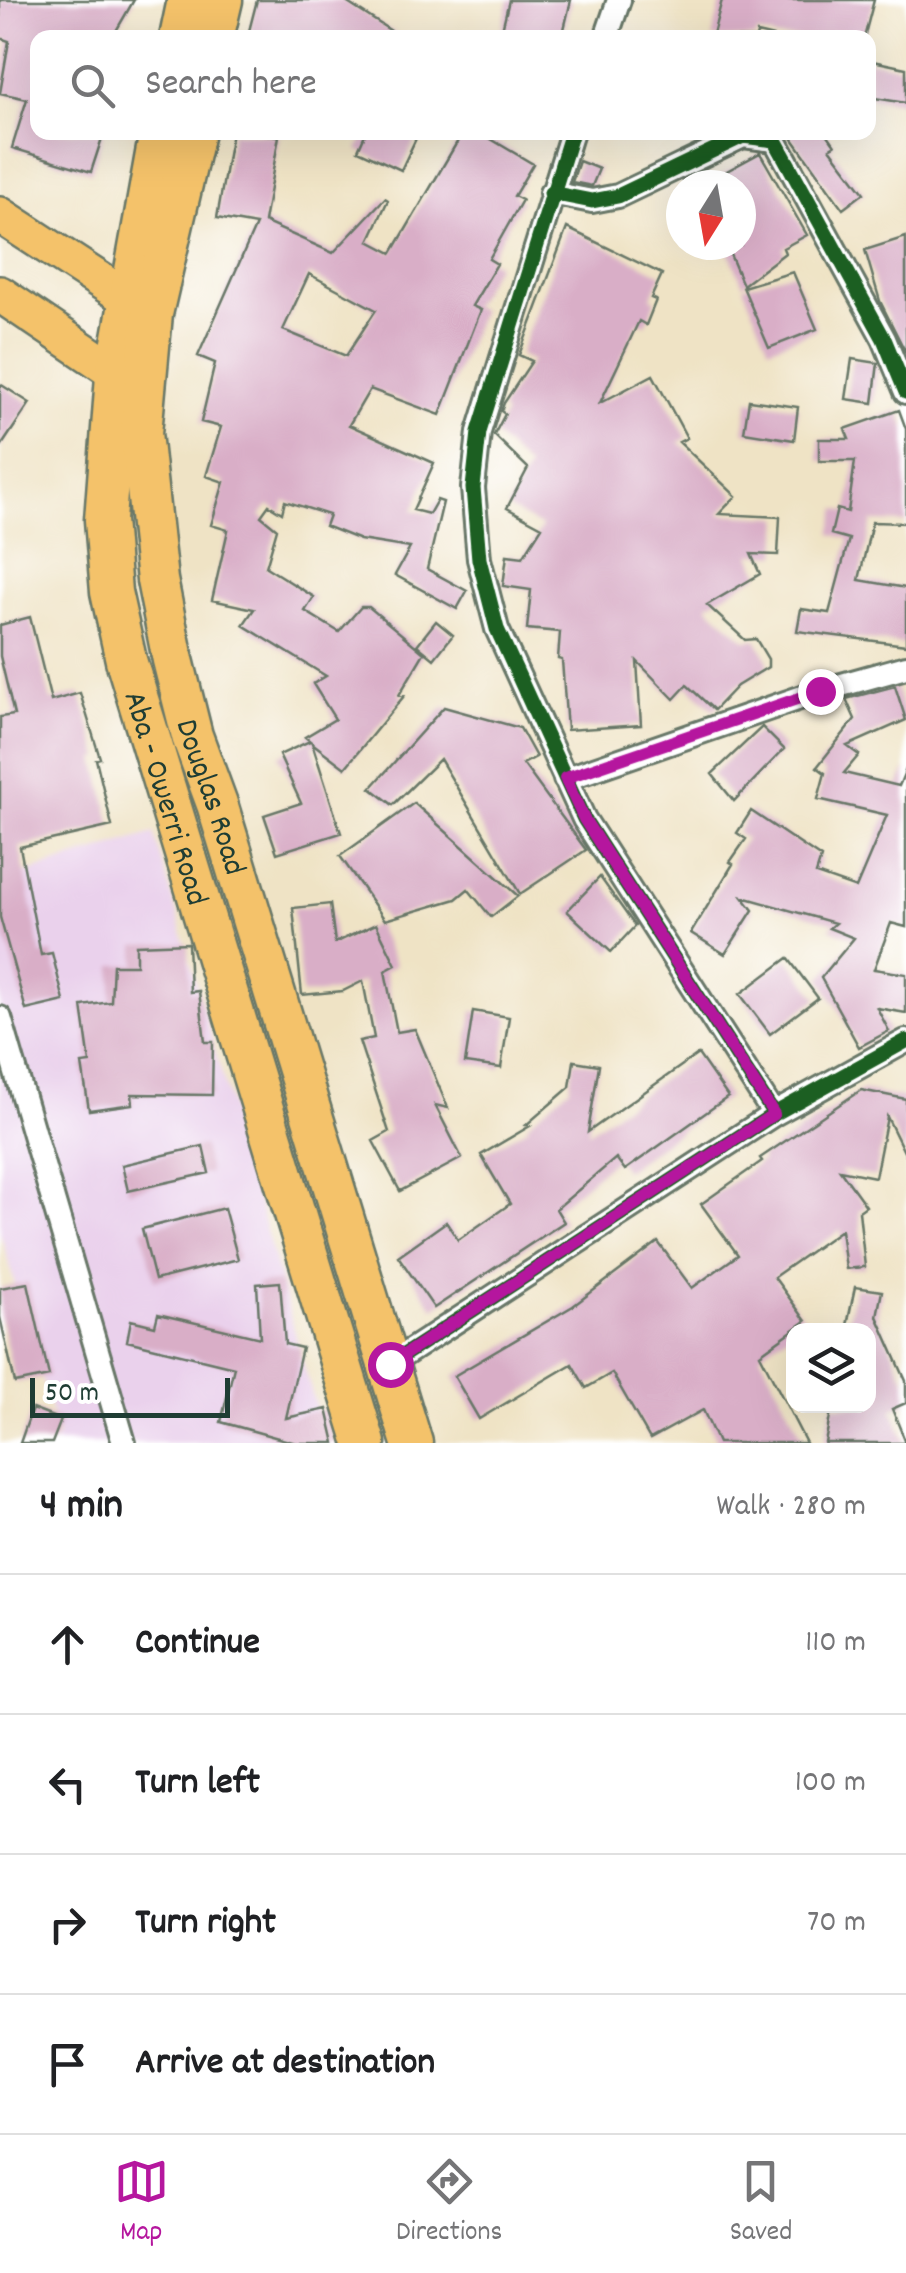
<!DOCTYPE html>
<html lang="en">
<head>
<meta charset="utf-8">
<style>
	:root { --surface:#fff; --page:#f2f2f2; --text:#202124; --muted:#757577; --line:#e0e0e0; --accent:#b5179e }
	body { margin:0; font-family:Dekko,sans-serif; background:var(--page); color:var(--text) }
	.controls { position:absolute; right:30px; bottom:30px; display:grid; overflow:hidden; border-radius:20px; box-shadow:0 10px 40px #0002 }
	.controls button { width:90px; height:90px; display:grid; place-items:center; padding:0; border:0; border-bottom:2px solid var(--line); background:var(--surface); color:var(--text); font:50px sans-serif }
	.compass { position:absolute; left:666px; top:170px; width:90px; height:90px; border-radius:50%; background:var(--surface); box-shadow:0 10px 40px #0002; rotate:191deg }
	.scale { position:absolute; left:30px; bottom:25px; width:200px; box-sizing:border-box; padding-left:10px; border:5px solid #1f3d34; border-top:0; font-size:28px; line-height:35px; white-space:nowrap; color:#1f3d34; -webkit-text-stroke:8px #fff; paint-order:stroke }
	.stop { position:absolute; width:30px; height:30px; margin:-22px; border:8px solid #b5179e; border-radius:50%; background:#fff }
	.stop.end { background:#b5179e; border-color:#fff; box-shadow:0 2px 10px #0008 }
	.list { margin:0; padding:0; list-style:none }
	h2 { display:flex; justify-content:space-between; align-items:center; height:130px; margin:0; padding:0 40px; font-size:42px }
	h2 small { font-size:32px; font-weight:400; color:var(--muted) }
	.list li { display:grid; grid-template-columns:65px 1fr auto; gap:30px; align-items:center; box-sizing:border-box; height:140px; padding:0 40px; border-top:2px solid var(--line) }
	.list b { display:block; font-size:38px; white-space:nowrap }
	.list em { font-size:32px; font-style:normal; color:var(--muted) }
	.icon { flex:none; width:55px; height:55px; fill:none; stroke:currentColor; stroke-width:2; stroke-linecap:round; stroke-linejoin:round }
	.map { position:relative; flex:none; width:906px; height:1443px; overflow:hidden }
	.search { position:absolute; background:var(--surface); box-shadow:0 10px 40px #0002; left:30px; right:30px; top:30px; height:110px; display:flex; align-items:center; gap:25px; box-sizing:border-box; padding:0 35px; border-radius:20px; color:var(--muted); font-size:38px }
	.sheet { height:690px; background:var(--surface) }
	nav { display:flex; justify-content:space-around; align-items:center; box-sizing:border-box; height:140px; border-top:2px solid var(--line); background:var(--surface); font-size:28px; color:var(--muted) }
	nav a { display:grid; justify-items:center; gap:5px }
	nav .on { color:var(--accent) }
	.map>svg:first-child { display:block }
</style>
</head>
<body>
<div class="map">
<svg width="906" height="1443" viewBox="0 0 906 1443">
	<rect width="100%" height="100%" fill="#fff"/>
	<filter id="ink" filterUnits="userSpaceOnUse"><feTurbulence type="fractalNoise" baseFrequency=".01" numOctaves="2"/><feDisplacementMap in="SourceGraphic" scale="20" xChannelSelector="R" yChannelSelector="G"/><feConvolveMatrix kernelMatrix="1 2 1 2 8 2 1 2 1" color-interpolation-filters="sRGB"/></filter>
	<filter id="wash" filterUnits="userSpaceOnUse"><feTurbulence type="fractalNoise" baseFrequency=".0048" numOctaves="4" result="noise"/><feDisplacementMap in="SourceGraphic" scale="40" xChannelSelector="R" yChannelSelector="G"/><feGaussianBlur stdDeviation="2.25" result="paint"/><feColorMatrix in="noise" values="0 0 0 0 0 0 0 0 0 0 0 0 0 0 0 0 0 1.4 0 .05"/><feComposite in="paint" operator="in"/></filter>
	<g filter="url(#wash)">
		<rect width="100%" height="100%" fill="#efe3c5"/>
		<path fill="#ead1ec" d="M154,833L326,1443H52L58,1435L0,1232V881Z"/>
		<g id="blocks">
			<path fill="#d9aec7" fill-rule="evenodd" d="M0,0H134L112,38H38V132H104L91,172L12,148L27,99L0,93L9,41L0,38Z
				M257,0H343L402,38H279L249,31Z
				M509,0H571L562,38H500Z
				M722,0H874L864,38H778L757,33L756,38H712Z
				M868,60L906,68V103L868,97Z
				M232,132L279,136L264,222L333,253L385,198L388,200L369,241L392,253L463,132H479L533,164L514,196L522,200L489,259L497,264L472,306L481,310L440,415L370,389L349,425L434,463L413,510L429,514L437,500L443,502L427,569L467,591L457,609L395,575L410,548L360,540L325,526L329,515L285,501L282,513L269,505L261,516L277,529L266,567L314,597L305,611L339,632L361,607H369L424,653L399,695L404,696L345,768L312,743L341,833L277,853L264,815L301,803L279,755L310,741L305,737L335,719L313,684L326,676L243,625L254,609L212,600L228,530L211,525L224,482L206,476L221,427L201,422L215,363L198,356L256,225L217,218ZM309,274L376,310L346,356L283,330Z
				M366,132H419L401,170L358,150Z
				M788,132H826L835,145L830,148L864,193L843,209Z
				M760,153L807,235L783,248L785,253L743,285L726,245H741V185H701Z
				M579,161L599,169L592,186L572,182Z
				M567,228L662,274L651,298L656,300L646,325L639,321L600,403L653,375L687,438L679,442L736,496L719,514L780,517L778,555L751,554L760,574L707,605L745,640L756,639L768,659V667L737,686L714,710L687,685L674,699L637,661L641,725L567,730L562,660L558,659L560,632L527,629L531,590L503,586L507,555L523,557L542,527L507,508L528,468L494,435L505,414L501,411L504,403L532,361L519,355Z
				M906,237V353L880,301L865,250Z
				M793,272L817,329L769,348L743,287Z
				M852,359L878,363L873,403L846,399Z
				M0,384L30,403L0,448Z
				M749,400L798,407L794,440L744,432Z
				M899,410L906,429V523L872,522L859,580L906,588V645L797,631L801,609L829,613L849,539L831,534L837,509L848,512L855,461H819V439H849L845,429Z
				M30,617L51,701L80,693L100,758L96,759L112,826L20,847L41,955L52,953L64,1001L26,1010L0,917V717L14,715L0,656V625Z
				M436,621L453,635L434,659L417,645Z
				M895,686L906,720L847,746L859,755L844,773L899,786L906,769V927L891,923L874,969L906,974V1013L877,1008L889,1031L859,1047L821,978L854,938L829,928L835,923L743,897L753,910L725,954L691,933L733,864L730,862L746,839L737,833L751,811L821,858L816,874L856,888L887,815L818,799L825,773L817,767L855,719L846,699Z
				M444,707L520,728L536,757L523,764L586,850L520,894L440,759L393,805L371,788Z
				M762,727L784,749L734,801L712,774Z
				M414,803L518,896L491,917L468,889L456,899L385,920L340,856Z
				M600,877L635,926L611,952L567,911Z
				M330,904L335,943L376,924L396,965L385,971L397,1032L415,1029L448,1108L435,1105L462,1158L400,1191L373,1141L389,1132L359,1041L374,1038L363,981L343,991L302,995L293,908Z
				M188,943L190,992L199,991L205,1042H213L212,1095L132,1094L133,1104L89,1110L82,1064L90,1063L82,1006L111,1002L113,965H136V945Z
				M788,958L818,998L770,1034L740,994Z
				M473,1011L509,1017L501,1068L465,1063Z
				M698,1054L728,1097L625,1170L616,1158L556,1209L564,1222L434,1308L398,1256L446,1222L458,1240L510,1204L481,1155L530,1126L526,1125L570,1087L574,1061L599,1065L588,1132Z
				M861,1090L906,1099V1156L887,1117L875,1177L840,1170L866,1206L859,1211L865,1267L846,1269L841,1230L774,1277L806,1321L760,1354L806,1443H718L703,1410L650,1439L612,1373L586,1388L572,1364L479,1419L454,1376L573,1306L658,1242L692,1288L738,1255L701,1204L762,1161L760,1158Z
				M203,1146L209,1173L128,1191L122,1165Z
				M224,1208L238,1259L155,1280L142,1229Z
				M280,1282L285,1344L302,1348L286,1418L327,1409L335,1443H296L221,1422L234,1367L127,1341L131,1320L155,1326L158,1314L260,1338L257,1284Z
				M28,1283L49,1376L15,1383L0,1317V1288Z
				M855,1287L882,1291L877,1316L906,1381V1403L892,1409L906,1443H825L832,1406H868V1330H846Z
				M32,1409L61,1420L52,1443H20Z"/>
		</g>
	</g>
	<g filter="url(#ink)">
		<use href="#blocks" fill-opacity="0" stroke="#687767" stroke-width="2.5"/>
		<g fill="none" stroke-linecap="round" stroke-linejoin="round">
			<defs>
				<path id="street" d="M606,38L619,0
					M572,132L479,432L473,488L479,559L497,629L584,819L774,1114
					M551,193L592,201L618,196L743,136L775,140L884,339L906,392
					M565,779L820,691L906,667
					M0,1018L124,1443
					M390,1364L774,1114L906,1041"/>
				<path id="primary" d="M0,215L150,313
					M0,294L136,386"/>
				<g id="highway">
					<path d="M180,38L188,0"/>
					<path d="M213,38L222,0"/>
					<path id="s1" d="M160,132L116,376L105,520L111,592L126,660L365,1443"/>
					<path id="s2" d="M194,132L152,314L141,433L157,580L173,660L192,736L217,804L412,1443"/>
				</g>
			</defs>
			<use href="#street" stroke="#687767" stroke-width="28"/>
			<use href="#primary" stroke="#687767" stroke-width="40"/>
			<use href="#highway" stroke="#687767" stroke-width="45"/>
			<use href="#street" stroke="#fff" stroke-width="22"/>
			<use href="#primary" stroke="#f4c26a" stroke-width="35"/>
			<use href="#highway" stroke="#f4c26a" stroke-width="40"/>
			<defs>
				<path id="cycleway" d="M572,132L479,432L473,488L479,559L497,629L584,819L774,1114
					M551,193L592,201L618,196L743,136L775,140L884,339L906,392
					M390,1364L774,1114L906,1041"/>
			</defs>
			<use href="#cycleway" stroke="#fff" stroke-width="21"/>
			<use href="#cycleway" stroke="#1b5e20" stroke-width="15"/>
		</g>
	</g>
	<g fill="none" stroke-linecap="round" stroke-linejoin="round" filter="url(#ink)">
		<path stroke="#b5179e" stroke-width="12" d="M390,1364L774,1114L584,819L565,778L820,691"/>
	</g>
	<g text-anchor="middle" stroke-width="8" stroke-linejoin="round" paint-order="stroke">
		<g font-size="32" fill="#1f3d34" stroke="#fff">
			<text dy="11" stroke="none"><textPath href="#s1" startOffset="678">Aba - Owerri Road</textPath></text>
			<text dy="11" stroke="none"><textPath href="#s2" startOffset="678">Douglas Road</textPath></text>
		</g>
	</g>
</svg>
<div class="controls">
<button><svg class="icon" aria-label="layers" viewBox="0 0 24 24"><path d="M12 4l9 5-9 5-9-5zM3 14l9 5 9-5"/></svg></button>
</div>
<svg class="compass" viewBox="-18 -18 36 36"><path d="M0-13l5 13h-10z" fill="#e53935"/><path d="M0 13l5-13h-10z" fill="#757577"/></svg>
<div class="scale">50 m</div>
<div class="stop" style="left:390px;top:1364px"></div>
<div class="stop end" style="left:820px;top:691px"></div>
<div class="search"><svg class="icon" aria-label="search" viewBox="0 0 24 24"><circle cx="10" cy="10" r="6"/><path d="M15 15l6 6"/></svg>Search here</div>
</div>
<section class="sheet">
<h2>4 min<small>Walk · 280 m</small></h2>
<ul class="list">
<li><svg class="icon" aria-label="ahead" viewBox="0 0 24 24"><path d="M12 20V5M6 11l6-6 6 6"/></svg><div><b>Continue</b></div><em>110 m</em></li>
<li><svg class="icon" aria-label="left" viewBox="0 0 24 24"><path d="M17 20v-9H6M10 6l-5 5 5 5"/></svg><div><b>Turn left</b></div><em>100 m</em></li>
<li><svg class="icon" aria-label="right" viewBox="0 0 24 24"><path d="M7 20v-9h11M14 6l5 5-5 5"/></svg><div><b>Turn right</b></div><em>70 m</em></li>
<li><svg class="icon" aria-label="arrive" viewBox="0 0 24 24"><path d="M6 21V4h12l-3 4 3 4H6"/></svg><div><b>Arrive at destination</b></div></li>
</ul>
</section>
<nav>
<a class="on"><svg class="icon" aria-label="map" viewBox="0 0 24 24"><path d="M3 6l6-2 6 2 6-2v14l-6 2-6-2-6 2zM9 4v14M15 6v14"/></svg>Map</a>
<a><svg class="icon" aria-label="directions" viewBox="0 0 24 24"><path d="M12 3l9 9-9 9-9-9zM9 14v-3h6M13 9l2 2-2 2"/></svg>Directions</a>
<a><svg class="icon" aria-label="saved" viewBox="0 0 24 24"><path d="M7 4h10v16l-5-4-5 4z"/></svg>Saved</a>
</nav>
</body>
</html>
